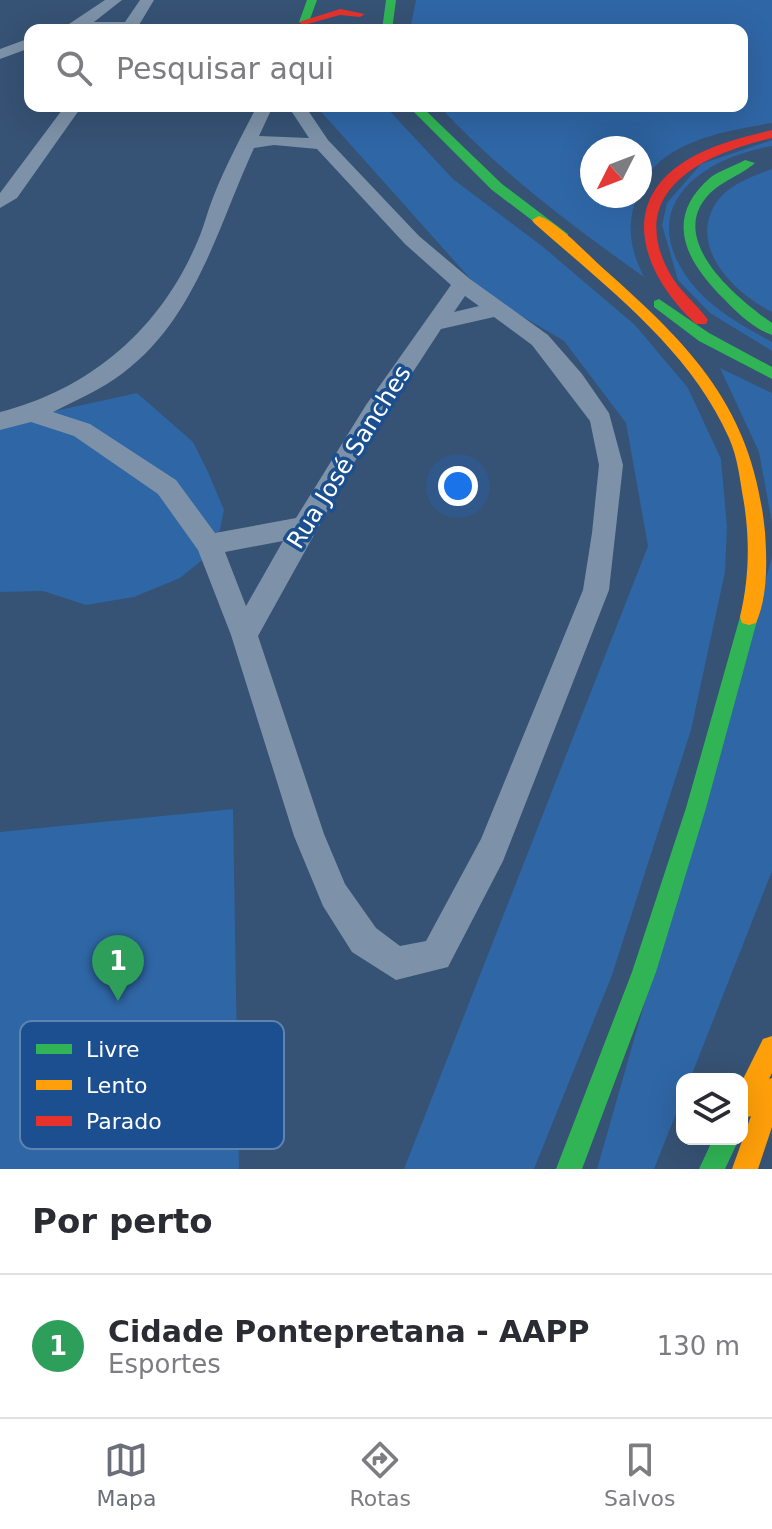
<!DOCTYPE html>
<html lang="pt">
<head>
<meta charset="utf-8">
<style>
	:root { --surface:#fff; --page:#f7f7f7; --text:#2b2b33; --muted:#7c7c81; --line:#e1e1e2; --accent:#6b6f79 }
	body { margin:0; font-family:"DejaVu Sans",sans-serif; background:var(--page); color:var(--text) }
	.controls { position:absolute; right:24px; bottom:24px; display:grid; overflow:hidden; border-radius:16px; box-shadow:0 8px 32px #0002 }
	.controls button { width:72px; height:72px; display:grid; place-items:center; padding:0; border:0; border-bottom:2px solid var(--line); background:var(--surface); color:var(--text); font:40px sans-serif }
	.compass { position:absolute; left:580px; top:136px; width:72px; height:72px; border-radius:50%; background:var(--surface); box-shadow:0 8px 32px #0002; rotate:228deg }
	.you { position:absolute; left:458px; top:486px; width:28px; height:28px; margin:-20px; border:6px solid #fff; border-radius:50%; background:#1a73e8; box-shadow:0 0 0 12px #1a73e833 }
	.badge { display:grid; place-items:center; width:52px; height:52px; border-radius:50%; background:var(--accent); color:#fff; font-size:26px; font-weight:700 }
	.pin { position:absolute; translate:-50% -66px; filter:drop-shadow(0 2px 4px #0008) }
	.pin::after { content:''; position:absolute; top:42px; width:28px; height:24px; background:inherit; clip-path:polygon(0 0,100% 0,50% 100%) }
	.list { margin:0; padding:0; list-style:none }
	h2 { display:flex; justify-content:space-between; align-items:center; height:104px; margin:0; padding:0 32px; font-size:34px }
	h2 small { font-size:26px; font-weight:400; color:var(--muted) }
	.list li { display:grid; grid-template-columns:52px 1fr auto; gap:24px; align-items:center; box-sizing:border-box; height:144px; padding:0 32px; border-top:2px solid var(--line) }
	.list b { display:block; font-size:30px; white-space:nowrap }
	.list p { margin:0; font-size:26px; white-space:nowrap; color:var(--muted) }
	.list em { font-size:26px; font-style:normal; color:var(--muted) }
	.icon { flex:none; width:44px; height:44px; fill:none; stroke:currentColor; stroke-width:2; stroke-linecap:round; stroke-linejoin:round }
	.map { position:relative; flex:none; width:772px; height:1169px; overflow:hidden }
	.search { position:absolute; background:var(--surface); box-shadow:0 8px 32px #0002; left:24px; right:24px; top:24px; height:88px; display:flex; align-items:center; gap:20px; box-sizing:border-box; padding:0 28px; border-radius:16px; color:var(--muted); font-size:30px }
	.sheet { height:248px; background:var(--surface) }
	nav { display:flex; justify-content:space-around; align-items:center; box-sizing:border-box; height:112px; border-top:2px solid var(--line); background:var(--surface); font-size:22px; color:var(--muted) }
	nav a { display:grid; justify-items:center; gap:4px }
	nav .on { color:var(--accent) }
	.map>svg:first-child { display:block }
</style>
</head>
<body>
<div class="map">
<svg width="772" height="1169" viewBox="0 0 772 1169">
	<rect width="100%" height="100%" fill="#365274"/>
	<path fill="#2f66a5" d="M416,0H772V123C726,131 661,140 640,189V148H592V196H637C626,226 630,249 644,277C571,225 500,172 439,106H742V30H410Z
		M316,106H385L453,179L542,246L635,325L688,388L721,459L727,527L725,572L691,730L612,975L534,1169H404L648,546L626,423L564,341L483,293Z
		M772,140V146C689,161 630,217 700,293C720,314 747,328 772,342V351L710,313L678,280L662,225L667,203L701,164Z
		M772,169V312C738,295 692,253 712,210C722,187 750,177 772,169Z
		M720,368L772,393V523L759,452Z
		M137,393L193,442L208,472L224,510L216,549L180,578L134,597L86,605L43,591L0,592V423Z
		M772,557V871L690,1079H682V1099L654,1169H597Z
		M233,809L239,1169H0V832Z"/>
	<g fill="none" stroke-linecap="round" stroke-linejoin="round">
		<path fill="#7d92a8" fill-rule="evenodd" d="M105,0H122L94,22H125L140,0H154L136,30H60Z
			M30,38V48L0,59V49Z
			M65,106H82L17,198L0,208V193Z
			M257,106H273L259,136L309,138L288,106H305L328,140L419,236L470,279L548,335L582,374L609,413L623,465L609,590L503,861L448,967L396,980L352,952L323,906L294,836L231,635L198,550L158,494L74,436L31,422L0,430V412C88,390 158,331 195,247C203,231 207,212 214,195C226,165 242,135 257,106ZM274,145L317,149L405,244L451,285L366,405L296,518L215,533L176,480L90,424L53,412C77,400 102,389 123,373C196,318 218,226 254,148ZM465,296L479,306L454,312ZM494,317L532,345L590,421L599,465L592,533L583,590L481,839L426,941L400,946L376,928L345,884L324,834L258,636L355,461L441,329ZM283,541L246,606L225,552Z"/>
		<path fill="#30b455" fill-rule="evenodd" d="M307,0H317L309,22L304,25L299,22Z
			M386,0H396L392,30H382Z
			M408,106H421L502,184L568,234V240H558L492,190Z
			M745,160L755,163C739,177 719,181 705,199C670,244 739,300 772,323V335C754,329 736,312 723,298C685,260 663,218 711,177C721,170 734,166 745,160Z
			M659,299L709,333L772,367V379L699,341L654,307V301Z
			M749,609L756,611L758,617L706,808L656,972L582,1169H556L632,972L686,808L740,617L742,611Z
			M713,1139H739L725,1169H699Z"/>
		<path fill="#ff9f0a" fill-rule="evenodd" d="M539,216C559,223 588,255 605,270C693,348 753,409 765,532C767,561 768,596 756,623L749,625L742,623L740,617C749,579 750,542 744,503C740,481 738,458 729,438C690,349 605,286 534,223L532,220Z
			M772,1036V1073L769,1079L772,1078V1127L758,1169H732L751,1116L742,1119V1081L763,1039Z"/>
		<path fill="#e5322d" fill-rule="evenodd" d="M340,9L365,14L360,17L340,15L304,25L299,22Z
			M772,130V138C705,153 625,190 669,272C679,291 696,303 708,320L706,324H696C651,283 617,215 674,169C702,147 738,138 772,130Z"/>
	</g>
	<g text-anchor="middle" stroke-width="7" stroke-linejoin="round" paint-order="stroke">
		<g font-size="24" fill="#fff" stroke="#1b4f8f">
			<text transform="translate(349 457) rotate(-58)" y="8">Rua José Sanches</text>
		</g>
	</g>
	<rect x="20" y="1021" width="264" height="128" rx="12" fill="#1b4f8f" stroke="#5f84b1" stroke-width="2"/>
	<rect x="36" y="1044" width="36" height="10" fill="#30b455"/>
	<rect x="36" y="1080" width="36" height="10" fill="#ff9f0a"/>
	<rect x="36" y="1116" width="36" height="10" fill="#e5322d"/>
	<g font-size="22" fill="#fff">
		<text x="86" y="1057">Livre</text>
		<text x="86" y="1093">Lento</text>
		<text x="86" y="1129">Parado</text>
	</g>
</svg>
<div class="controls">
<button><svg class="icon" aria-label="layers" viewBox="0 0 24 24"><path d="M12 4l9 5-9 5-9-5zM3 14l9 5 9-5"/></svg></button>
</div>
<svg class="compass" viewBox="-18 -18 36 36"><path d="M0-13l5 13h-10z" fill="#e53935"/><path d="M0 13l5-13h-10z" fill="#7c7c81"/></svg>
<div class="you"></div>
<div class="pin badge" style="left:118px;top:1001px;background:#2e9e5b">1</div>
<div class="search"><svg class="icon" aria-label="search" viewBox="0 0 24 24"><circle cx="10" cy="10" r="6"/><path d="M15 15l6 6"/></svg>Pesquisar aqui</div>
</div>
<section class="sheet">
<h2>Por perto<small></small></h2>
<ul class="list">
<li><span class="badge" style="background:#2e9e5b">1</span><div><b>Cidade Pontepretana - AAPP</b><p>Esportes</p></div><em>130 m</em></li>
</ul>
</section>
<nav>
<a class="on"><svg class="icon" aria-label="map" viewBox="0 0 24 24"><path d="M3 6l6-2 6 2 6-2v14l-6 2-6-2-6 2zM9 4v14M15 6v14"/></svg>Mapa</a>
<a><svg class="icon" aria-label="directions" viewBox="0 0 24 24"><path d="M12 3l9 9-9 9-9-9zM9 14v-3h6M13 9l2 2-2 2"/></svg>Rotas</a>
<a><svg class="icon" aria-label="saved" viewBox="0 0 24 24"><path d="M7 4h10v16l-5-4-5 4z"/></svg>Salvos</a>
</nav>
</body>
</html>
